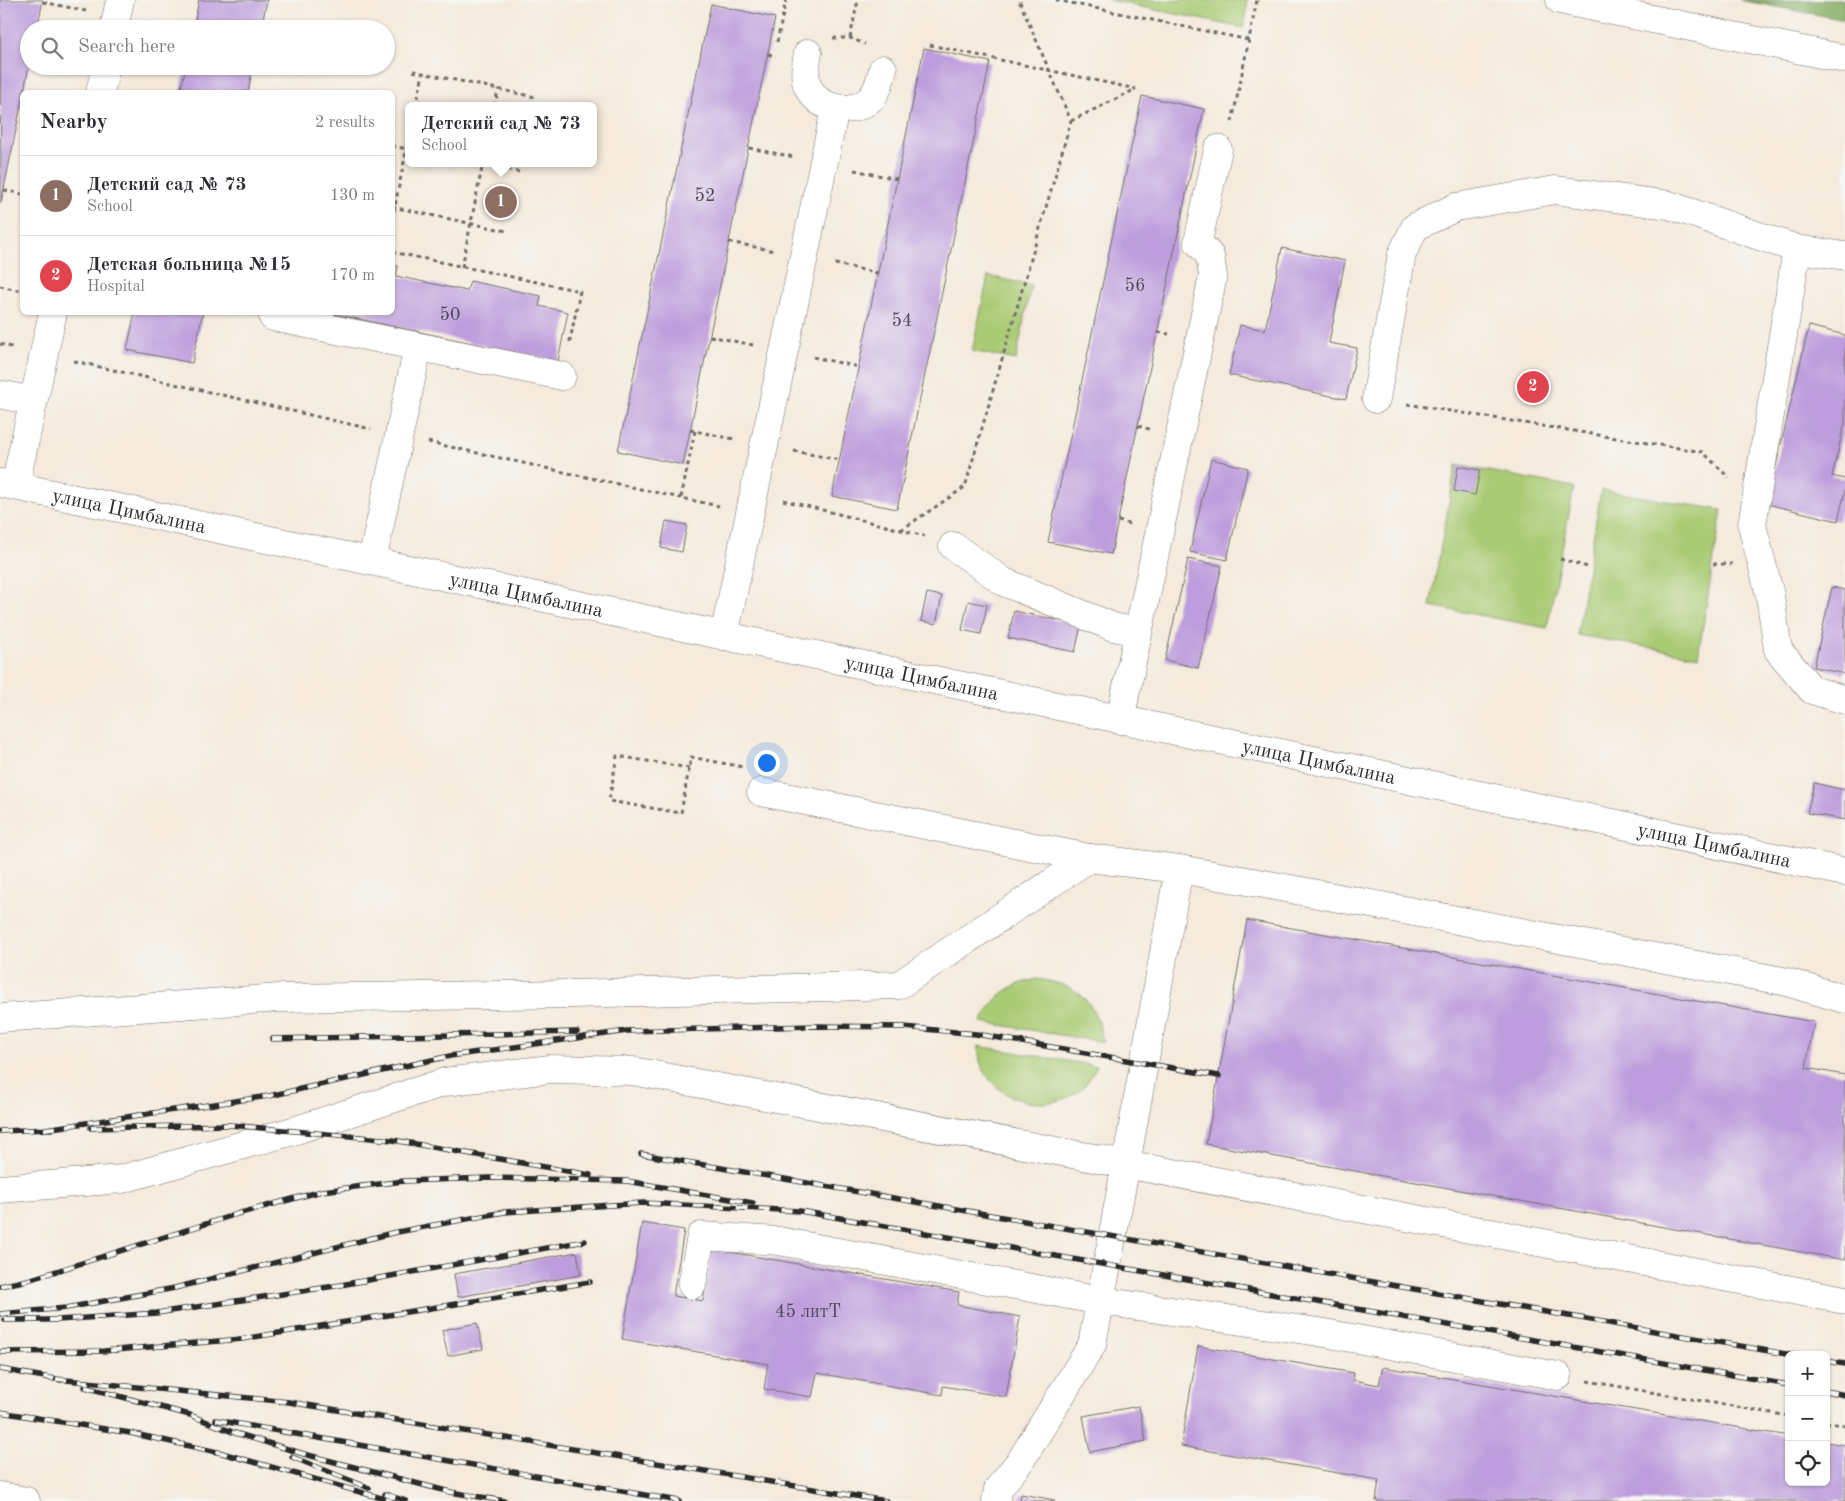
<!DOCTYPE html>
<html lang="en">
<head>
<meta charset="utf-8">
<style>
	:root { --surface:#fff; --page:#f2f2f3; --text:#2b2b33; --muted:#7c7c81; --line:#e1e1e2; --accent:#d1495b }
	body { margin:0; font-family:"Old Standard TT",serif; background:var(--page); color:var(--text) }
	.controls { position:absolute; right:15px; bottom:15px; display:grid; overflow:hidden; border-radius:8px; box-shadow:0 1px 4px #0004 }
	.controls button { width:45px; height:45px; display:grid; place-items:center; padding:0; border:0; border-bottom:1px solid var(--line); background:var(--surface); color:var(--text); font:25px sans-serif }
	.you { position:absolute; left:766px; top:762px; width:18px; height:18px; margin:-12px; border:4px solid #fff; border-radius:50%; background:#1a73e8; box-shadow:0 0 0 8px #1a73e833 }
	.badge { display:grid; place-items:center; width:32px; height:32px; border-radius:50%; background:var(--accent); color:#fff; font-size:16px; font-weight:700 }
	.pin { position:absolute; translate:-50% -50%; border:2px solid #fff; box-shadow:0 1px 5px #0006 }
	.popup { position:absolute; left:405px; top:102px; width:192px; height:65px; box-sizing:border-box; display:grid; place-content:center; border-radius:8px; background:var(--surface); filter:drop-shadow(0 1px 4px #0005); font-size:16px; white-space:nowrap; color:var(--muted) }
	.popup b { font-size:19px; color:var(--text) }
	.popup::after { content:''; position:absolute; left:50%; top:100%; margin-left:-10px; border:10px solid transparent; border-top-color:var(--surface) }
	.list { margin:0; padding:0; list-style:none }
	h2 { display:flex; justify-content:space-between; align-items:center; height:65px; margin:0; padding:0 20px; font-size:21px }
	h2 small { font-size:16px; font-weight:400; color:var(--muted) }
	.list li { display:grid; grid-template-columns:32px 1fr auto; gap:15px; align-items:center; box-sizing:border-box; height:80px; padding:0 20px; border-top:1px solid var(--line) }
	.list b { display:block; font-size:19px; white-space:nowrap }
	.list p { margin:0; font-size:16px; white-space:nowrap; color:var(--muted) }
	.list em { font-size:16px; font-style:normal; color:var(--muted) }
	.icon { flex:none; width:28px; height:28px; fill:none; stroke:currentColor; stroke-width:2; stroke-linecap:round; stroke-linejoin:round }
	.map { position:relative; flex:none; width:1845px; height:1501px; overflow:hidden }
	.search { position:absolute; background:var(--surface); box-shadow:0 1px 4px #0004; left:20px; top:20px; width:375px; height:55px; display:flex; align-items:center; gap:12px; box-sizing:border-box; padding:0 18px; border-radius:28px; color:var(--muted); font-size:19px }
	.panel { position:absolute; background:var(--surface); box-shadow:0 1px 4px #0004; left:20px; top:90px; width:375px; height:225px; border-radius:8px }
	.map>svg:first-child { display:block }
</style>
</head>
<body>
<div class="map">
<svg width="1845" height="1501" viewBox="0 0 1845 1501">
	<rect width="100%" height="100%" fill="#f6f6f2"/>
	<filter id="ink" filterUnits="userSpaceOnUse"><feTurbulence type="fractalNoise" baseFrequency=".02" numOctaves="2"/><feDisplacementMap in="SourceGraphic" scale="10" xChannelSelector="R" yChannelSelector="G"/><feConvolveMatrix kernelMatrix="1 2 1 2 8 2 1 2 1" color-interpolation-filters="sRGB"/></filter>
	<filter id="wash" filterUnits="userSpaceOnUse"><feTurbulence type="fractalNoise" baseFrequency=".0096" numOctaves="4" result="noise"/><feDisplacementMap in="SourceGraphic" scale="20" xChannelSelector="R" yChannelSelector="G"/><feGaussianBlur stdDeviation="1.12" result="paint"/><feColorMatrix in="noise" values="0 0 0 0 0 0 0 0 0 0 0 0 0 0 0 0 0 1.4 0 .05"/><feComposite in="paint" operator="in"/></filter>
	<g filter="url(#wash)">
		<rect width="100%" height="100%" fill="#f5eadb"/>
		<path fill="#aacb74" stroke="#6a7b50" d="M1108,0H1248L1243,28Z
			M988,276L1031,285L1016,360L972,351Z
			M1456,465L1574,487L1547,628L1430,606Z
			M1601,490L1722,510L1698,656L1577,635Z
			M1037,979C1079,985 1096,1000 1103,1042L981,1022C994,996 1008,985 1037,979Z
			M978,1046L1097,1066C1092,1075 1087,1084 1079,1091C1046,1115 993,1102 980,1061C979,1057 979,1051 978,1046Z"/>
		<path fill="#87af66" stroke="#596d48" d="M1740,0H1845V20Z"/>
		<g id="blocks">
			<path fill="#bd9ddd" d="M0,0H43L37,29H29V66L1,203Z
				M199,0H267L261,29H193Z
				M711,4L775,18L683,465L618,451Z
				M924,48L990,62L897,509L832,496Z
				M186,66H253L248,92H180Z
				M1142,96L1204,109L1111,554L1048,542Z
				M1282,248L1345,261L1329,343L1357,348L1346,399L1229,375L1240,325L1265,330Z
				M392,265L398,266L396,276L467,291L470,281L541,296L539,306L568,312L558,361L329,313L392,312Z
				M135,312H203L192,363L127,350Z
				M1809,326L1845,335V422L1832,476L1845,479V491L1838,521L1767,504Z
				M1211,459L1248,468L1227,560L1190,552Z
				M1458,466L1480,470L1475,495L1454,491Z
				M666,521L687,525L682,552L661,548Z
				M1188,559L1222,566L1198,668L1165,660Z
				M1832,587L1845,590V674L1814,667Z
				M927,593L942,596L936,624L921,621Z
				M968,601L987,605L981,634L962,630Z
				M1014,611L1081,625L1075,652L1008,638Z
				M1814,783L1845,790V820L1807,813Z
				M1247,920L1814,1022L1806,1068L1845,1075V1260L1206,1144Z
				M642,1223L684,1230L673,1296L703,1301L712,1249L959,1292L957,1305L1020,1317L1006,1397L943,1386L942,1395L817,1373L812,1397L764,1389L768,1364L622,1339Z
				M577,1252L581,1275L458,1297L454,1274Z
				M477,1323L483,1349L448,1356L442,1330Z
				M1198,1346L1354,1373L1353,1380L1379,1385L1383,1367L1789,1436V1482H1826V1442L1845,1445V1501H1376L1379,1480L1181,1446Z
				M1139,1406L1146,1441L1090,1452L1083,1416Z
				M1021,1494L1055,1500V1501H1020Z"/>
		</g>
	</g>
	<g filter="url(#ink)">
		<use href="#blocks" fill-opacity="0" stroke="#726e69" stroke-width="1"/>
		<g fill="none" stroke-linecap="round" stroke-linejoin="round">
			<defs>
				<g id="minor">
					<path d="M1560,0L1845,59"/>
					<path d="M114,29L120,0"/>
					<path d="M808,53C806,64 803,76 808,87C818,109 850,116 869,100C878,93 880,80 883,69"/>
					<path d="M100,92L106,66"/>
					<path d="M1797,249L1752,525L1770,595L1778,650L1812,690L1845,700"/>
					<path d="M273,317L562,376"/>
					<path d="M4,395L33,401"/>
					<path d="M1376,399L1402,254L1415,227L1456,207L1555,190L1669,205L1797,249L1845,256"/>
					<path id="s1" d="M0,483L1845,872"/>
					<path d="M15,486L53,312"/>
					<path d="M953,546L1004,582L1113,627L1138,632"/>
					<path d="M372,561L418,347"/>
					<path d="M724,636L835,109"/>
					<path d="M1120,720L1213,276L1210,256L1198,242L1218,149"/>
					<path d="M761,792L1089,858"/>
					<path d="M0,1018L279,998L571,994L899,985L1089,858L1179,869L1264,884L1783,981L1845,999"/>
					<path d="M0,1189L122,1179L293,1131L445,1082L550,1069L633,1071L1845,1300"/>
					<path d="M692,1285L701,1236L779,1241L1101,1301L1319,1332L1558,1376"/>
					<path d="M0,1496L26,1501"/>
					<path d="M996,1501L998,1489L1021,1460L1092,1345L1126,1164L1179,869"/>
				</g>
			</defs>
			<use href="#minor" stroke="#726e69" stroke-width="29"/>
			<path stroke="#726e69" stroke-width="3" stroke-dasharray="4 4" stroke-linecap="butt" d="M1056,0L1249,40
				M43,2L86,11
				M146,23L172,29
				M833,38H850L865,44
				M850,38L858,0
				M777,42L786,0
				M930,45L1136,89
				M768,54L776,56
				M413,71L535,97
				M416,106L423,74
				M495,106L498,89
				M1071,121L1136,89
				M1232,122L1257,0
				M392,146L408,149
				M749,148L794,157
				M476,163L519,172
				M854,170L897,179
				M4,190L22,194
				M392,207L507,231
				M392,220L408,142
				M729,242L775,251
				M392,252L580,291L569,346
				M835,264L878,273
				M462,267L483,163
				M0,286L22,291
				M128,312L135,314
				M1158,332L1169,334
				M710,336L753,345
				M0,344L15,348
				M813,357L859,367
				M74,361L371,429
				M1407,404L1703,452L1729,478
				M1138,426L1149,429
				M690,430L734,439
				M695,431L681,498L719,506
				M428,442L681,498
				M794,451L840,460
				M783,500L925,536
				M1118,521L1129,524
				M901,530L965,487L1071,121L1019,0
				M1560,559L1588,567
				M1713,564H1732
				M689,768L617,756L609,801L681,813L691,757L743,767
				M1587,1381L1789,1416
				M1826,1422L1845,1426"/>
			<use href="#minor" stroke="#fff" stroke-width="28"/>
			<defs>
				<path id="rail" d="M272,1039L577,1032
					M91,1128L230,1125L393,1140L590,1175
					M45,1129L269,1096L450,1056L627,1031L814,1026L904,1027L976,1034L1219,1076
					M0,1131L51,1129
					M641,1154L1792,1355
					M0,1286L28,1280L237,1214L322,1191L404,1181L489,1178L627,1181L753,1203
					M0,1314L66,1308L175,1288L392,1233L504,1212L643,1203L800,1211L1789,1385
					M5,1320H58L157,1313L335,1286L585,1241
					M0,1352L104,1351L242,1339L590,1282
					M1826,1361L1845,1364
					M0,1369L61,1380
					M56,1379L289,1402L886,1501
					M85,1387L190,1415L235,1433L304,1454L450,1492L505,1501
					M1826,1391L1845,1395
					M0,1412L130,1433L222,1453L392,1501
					M216,1420L679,1501
					M292,1457L369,1488
					M385,1494L406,1501"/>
			</defs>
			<use href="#rail" stroke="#2b2b2b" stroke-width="5.5"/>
			<use href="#rail" stroke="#f6f6f2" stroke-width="4" stroke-dasharray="11" stroke-linecap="butt"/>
		</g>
	</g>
	<g text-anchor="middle" stroke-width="4.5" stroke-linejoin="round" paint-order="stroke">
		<g font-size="18" fill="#504858">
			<text x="705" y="201">52</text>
			<text x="1135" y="291">56</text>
			<text x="450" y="320">50</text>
			<text x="902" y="326">54</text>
			<text x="808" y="1317">45 литТ</text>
		</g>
		<g font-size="20" fill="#2b2b2b" stroke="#f6f6f2">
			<text dy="7" stroke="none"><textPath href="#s1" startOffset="132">улица Цимбалина</textPath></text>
			<text dy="7" stroke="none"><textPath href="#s1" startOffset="538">улица Цимбалина</textPath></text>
			<text dy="7" stroke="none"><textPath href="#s1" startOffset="942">улица Цимбалина</textPath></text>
			<text dy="7" stroke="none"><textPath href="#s1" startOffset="1348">улица Цимбалина</textPath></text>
			<text dy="7" stroke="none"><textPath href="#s1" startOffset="1752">улица Цимбалина</textPath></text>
		</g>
	</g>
</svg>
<div class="controls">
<button>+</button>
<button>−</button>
<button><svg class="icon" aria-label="locate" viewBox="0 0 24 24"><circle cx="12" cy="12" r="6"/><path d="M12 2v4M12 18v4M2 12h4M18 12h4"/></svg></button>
</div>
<div class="you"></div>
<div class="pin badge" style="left:501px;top:202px;background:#8d6e63">1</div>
<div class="popup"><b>Детский сад № 73</b>School</div>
<div class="pin badge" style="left:1533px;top:387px;background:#e0444e">2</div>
<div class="search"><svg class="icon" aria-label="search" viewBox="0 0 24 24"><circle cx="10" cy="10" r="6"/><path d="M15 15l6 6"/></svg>Search here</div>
<section class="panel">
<h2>Nearby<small>2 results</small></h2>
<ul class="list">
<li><span class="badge" style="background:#8d6e63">1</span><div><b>Детский сад № 73</b><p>School</p></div><em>130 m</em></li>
<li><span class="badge" style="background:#e0444e">2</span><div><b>Детская больница №15</b><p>Hospital</p></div><em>170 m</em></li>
</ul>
</section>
</div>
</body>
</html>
